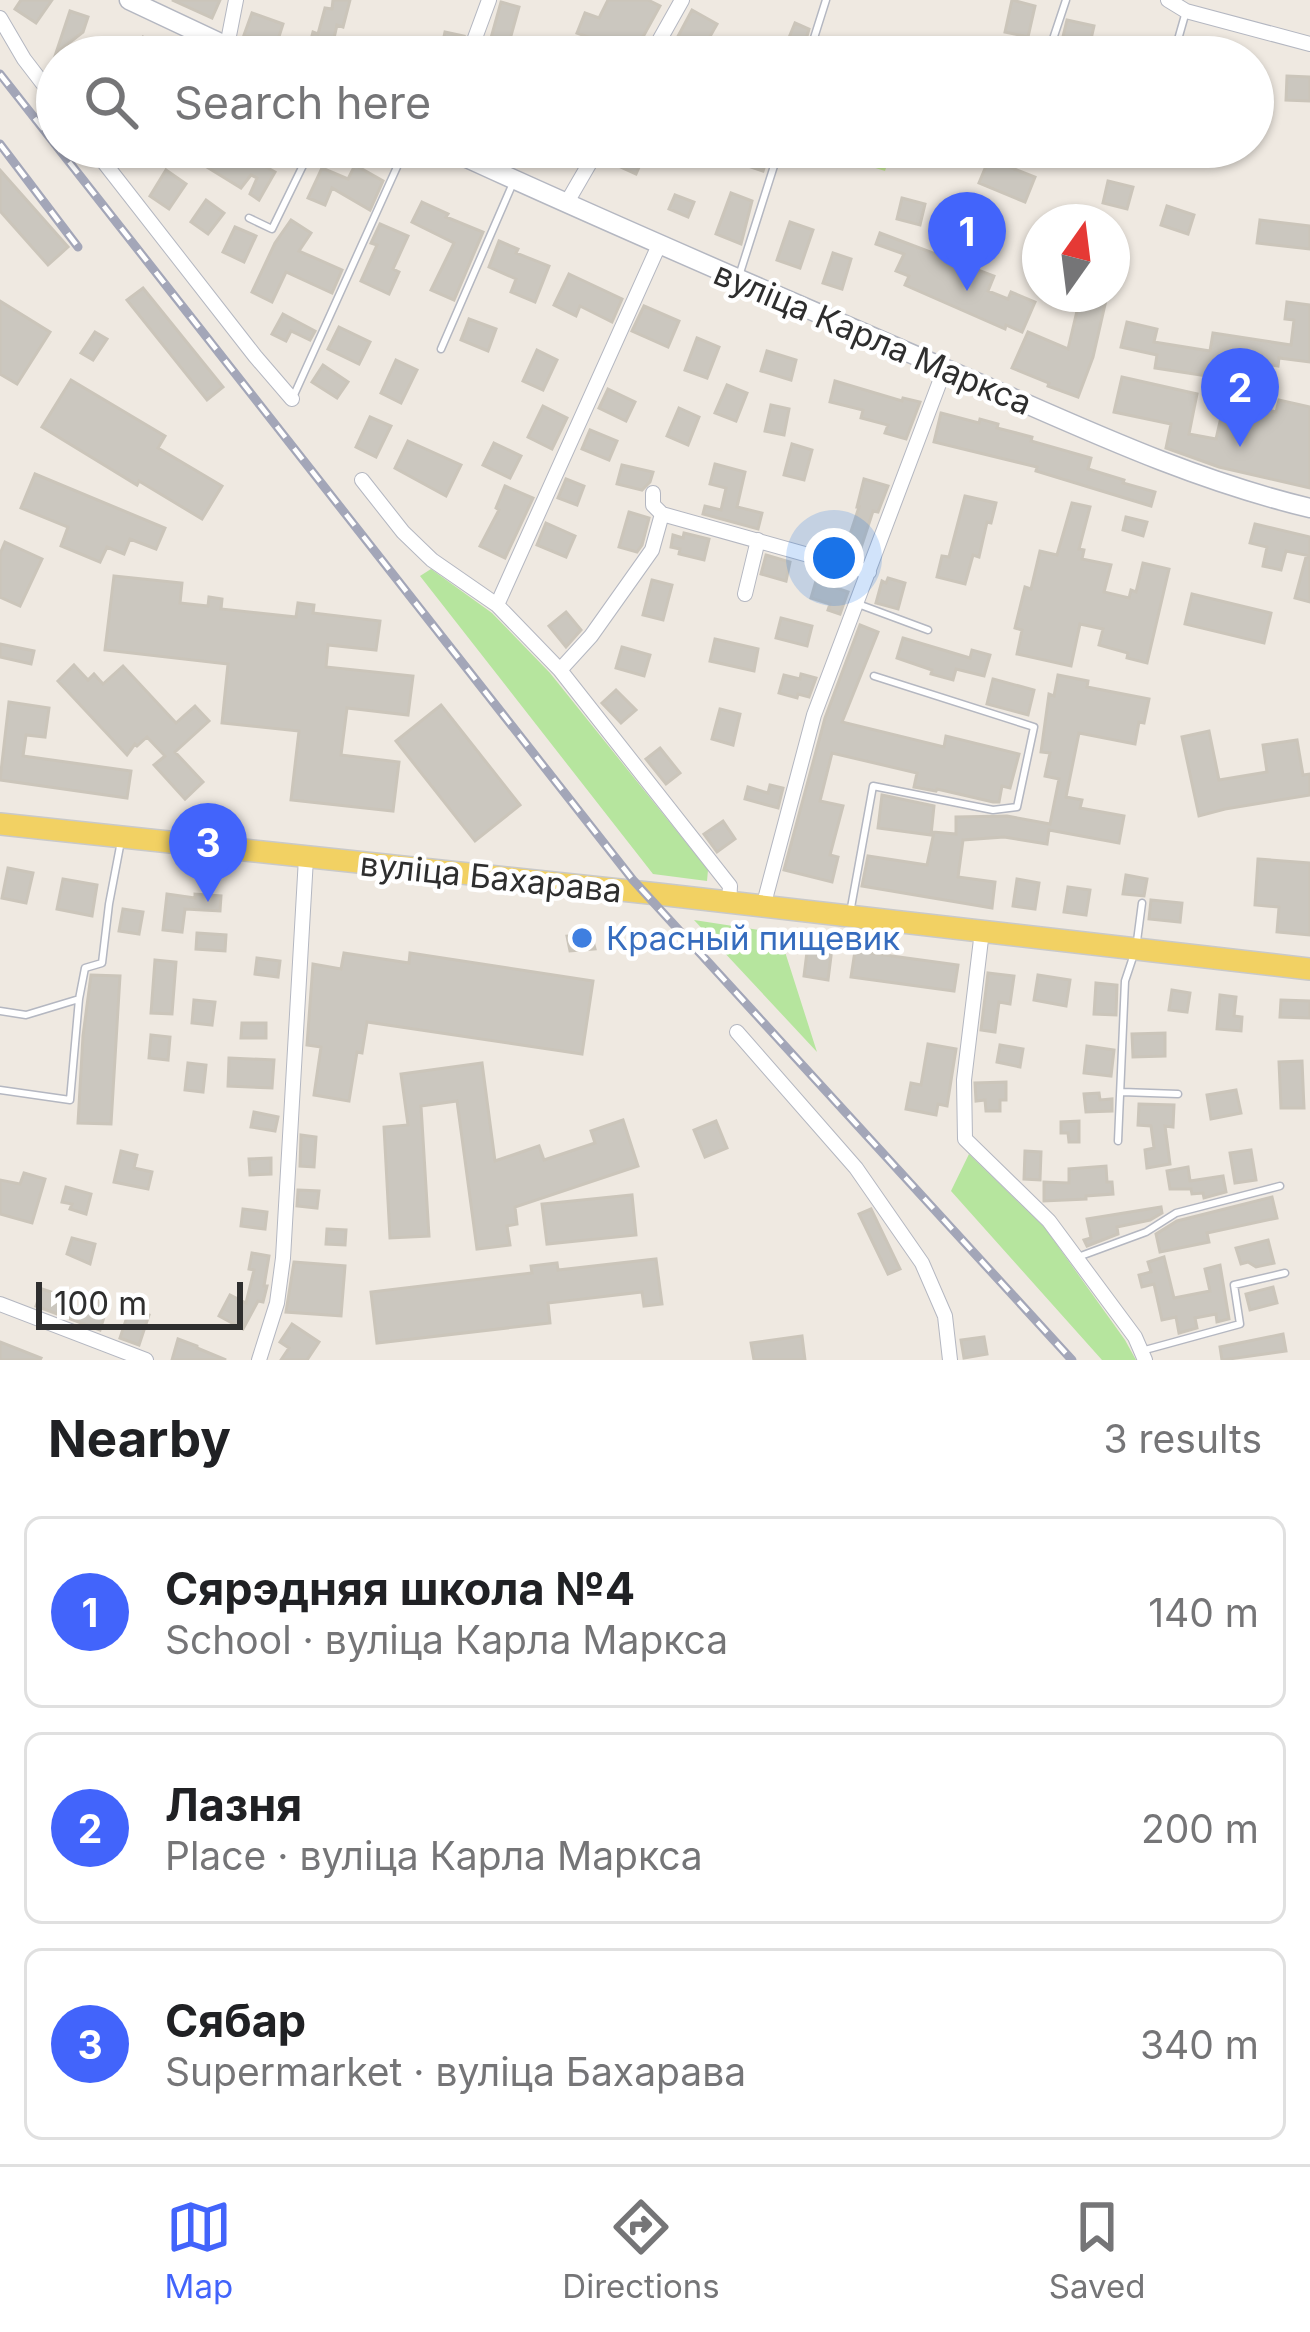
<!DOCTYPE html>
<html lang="en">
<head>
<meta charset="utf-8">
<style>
	:root { --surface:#fff; --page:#f2f2f2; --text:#202124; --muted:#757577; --line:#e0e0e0; --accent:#4264fb }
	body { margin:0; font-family:Inter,sans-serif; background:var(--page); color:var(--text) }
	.compass { position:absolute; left:1022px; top:204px; width:108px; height:108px; border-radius:50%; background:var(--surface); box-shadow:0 3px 9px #0004; rotate:14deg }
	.scale { position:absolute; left:36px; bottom:30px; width:207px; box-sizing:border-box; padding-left:12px; border:6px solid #2e2e2e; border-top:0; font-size:33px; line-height:42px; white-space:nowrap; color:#2e2e2e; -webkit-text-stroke:9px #fff; paint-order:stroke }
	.you { position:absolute; left:834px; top:558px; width:42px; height:42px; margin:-30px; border:9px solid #fff; border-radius:50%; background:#1a73e8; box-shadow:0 0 0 18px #1a73e833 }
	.badge { display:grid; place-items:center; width:78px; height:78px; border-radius:50%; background:var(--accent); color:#fff; font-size:39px; font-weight:700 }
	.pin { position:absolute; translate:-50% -99px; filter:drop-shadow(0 3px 6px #0008) }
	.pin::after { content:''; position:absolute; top:63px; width:42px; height:36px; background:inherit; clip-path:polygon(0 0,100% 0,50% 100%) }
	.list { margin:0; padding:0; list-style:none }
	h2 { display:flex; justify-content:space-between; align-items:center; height:156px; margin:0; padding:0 48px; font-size:51px }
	h2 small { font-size:39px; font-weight:400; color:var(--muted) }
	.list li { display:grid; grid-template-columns:78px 1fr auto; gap:36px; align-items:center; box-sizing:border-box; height:192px; margin:0 24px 24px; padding:0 24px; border:3px solid var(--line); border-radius:18px }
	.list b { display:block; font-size:45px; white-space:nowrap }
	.list p { margin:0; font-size:39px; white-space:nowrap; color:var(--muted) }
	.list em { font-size:39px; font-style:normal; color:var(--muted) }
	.icon { flex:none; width:66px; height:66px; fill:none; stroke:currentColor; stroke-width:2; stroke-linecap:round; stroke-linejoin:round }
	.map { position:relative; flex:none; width:1310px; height:1360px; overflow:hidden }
	.search { position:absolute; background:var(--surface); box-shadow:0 3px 9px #0004; left:36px; right:36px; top:36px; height:132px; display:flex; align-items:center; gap:30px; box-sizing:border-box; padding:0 42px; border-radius:66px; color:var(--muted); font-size:45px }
	.sheet { height:804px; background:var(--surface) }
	nav { display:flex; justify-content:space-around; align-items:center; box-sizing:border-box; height:168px; border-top:3px solid var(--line); background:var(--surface); font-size:33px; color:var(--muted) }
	nav a { display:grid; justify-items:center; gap:6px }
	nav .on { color:var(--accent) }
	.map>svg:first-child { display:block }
</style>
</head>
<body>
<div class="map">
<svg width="1310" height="1360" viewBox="0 0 1310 1360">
	<rect width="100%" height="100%" fill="#efe9e1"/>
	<path fill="#b6e59e" d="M431,569L492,613L550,673L708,870L707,881L653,874L420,576Z
		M694,920L779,933L817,1052Z
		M969,1154L1045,1228L1125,1340L1136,1360H1102L951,1191Z"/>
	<path fill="#c9ec9a" d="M830,147H893L885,171L828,153Z"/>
	<path fill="#cbc7bf" stroke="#cbc5ba" stroke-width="3" d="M21,0H52L36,23L15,9Z
		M172,0H220L212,18Z
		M333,0H350L343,27L337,25L332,47L327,46L325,51L333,53L332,57H301L283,51L286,41L309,47L313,32L318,34L325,8L332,9Z
		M608,0H648L660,6L632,57H598L605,43L577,33L585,13L599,18Z
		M1012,0L1035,6L1028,37L1005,32Z
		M501,2L519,7L509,43L491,38Z
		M692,10L717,24L699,56L675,42Z
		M70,11L88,17L83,32L56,53Z
		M252,13L283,24L276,46L244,35Z
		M1067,20L1094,26L1087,57H1058Z
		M795,23L809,29L801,57H781Z
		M445,32L464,36L457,57L440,54Z
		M143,37L162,48L157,57H131Z
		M1287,76L1310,77V101L1286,100Z
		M212,147H242L239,152L275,172L259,200L250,194L257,178L251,175L241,188L202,164Z
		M523,147H573L568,165Z
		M621,147H648L636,174L614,164Z
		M714,147H771L763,171L742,164L743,159Z
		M989,159L1035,177L1025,202L979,183Z
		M355,165L383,181L370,210L332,188L325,205L308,198L322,168L348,179Z
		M0,170L68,247L48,265L0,211Z
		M166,170L186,184L169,209L150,196Z
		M1108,181L1133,187L1127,209L1103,203Z
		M731,193L752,201L741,244L716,234Z
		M675,195L694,202L688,217L669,209Z
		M902,198L925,204L920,225L897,219Z
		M206,200L224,213L208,234L191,222Z
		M422,202L448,214L446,217L483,232L454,300L431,290L454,243L412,222Z
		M1167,206L1194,215L1188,234L1161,225Z
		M291,220L311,233L299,251L342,270L332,293L286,272L272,302L252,292L275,243Z
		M1260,220L1310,226V249L1257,243Z
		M790,222L813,230L800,268L777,260Z
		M380,224L408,236L393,269L399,272L389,294L361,281L377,245L371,243Z
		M235,227L256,236L244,262L223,252Z
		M880,233L994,276L988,291L1008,299L1011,292L1035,302L1022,332L1006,325L1005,329L905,285L909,276L896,271L904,254L876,244Z
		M499,241L518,249L516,253L549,266L535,302L511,292L516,279L489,267Z
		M833,253L851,259L842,289L823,283Z
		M569,274L622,299L612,322L580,306L576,316L554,305Z
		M143,288L223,387L207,400L127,300Z
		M1081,294L1106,300L1093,357L1078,397L1048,386L1049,383L1012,368L1028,332L1068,349Z
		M0,301L50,332L17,384L0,374Z
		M1287,302L1310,305V362L1279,358L1278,366L1231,358L1227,379L1155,368L1157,355L1121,347L1127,322L1157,329L1154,342L1210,351L1213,333L1291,345L1294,320L1285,319Z
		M644,306L679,321L668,347L632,331Z
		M283,314L315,331L310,340L291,331L286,341L272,334Z
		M469,319L496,329L488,351L461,340Z
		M339,327L370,342L359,364L328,349Z
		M95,332L107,339L93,360L81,353Z
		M697,338L719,347L707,378L685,370Z
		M537,350L557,360L543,390L523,381Z
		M767,351L796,360L791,380L761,371Z
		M396,360L417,370L401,403L381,393Z
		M323,365L348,382L337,398L312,382Z
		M1122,377L1197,394L1189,434L1216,439L1225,400L1276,412L1279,400L1310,407V488L1219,467L1166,448L1171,424L1114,412Z
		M71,380L165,436L158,448L222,486L202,519L139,481L137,485L42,427Z
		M835,381L902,401L903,398L920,402L906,439L885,433L888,425L861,418L863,410L830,402Z
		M727,385L747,393L736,421L715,413Z
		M608,389L635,402L626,421L599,408Z
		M771,405L789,409L784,435L765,431Z
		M543,406L567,418L552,449L528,437Z
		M679,408L699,417L688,445L667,436Z
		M941,413L979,423L980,419L998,424L997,428L1032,437L1031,441L1091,458L1088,469L1124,480L1123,483L1155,492L1151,506L1036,471L1037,467L934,442Z
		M370,417L391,426L376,457L356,447Z
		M590,430L617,441L609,460L582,449Z
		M408,441L461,465L446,496L395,468Z
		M494,443L521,456L510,478L483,465Z
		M792,444L812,450L804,480L784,475Z
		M715,464L745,472L737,507L762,513L758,529L703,514L705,506L721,510L726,488L710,484Z
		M622,465L653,472L650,482L642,490L617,484Z
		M35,474L165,528L156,549L130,539L124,554L107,547L100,562L61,546L68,527L21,508Z
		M566,479L584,486L577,505L558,498Z
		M864,479L888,486L878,512L873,511L858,557L844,553L859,507H857Z
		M505,486L533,498L505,558L480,546L499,510L496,508Z
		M965,496L996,503L991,523L987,522L979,557L973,555L965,584L937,577L942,556L949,557Z
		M1072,503L1090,507L1079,549L1084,550L1082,559L1111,565L1104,592L1129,598L1131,590L1136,592L1143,563L1169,569L1147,663L1127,658L1128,653L1099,645L1103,629L1080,624L1071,666L1017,654L1022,630L1015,628L1025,587L1031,589L1040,551L1057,555Z
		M629,512L649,518L642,545L637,552L619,547Z
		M1126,517L1147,522L1143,536L1123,530Z
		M546,523L575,536L566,557L537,545Z
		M1255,524L1310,537V556L1286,551L1281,570L1263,566L1267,547L1250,543Z
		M684,533L709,539L704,560L679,554L680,549L671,547L673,535L683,538Z
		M5,542L42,559L20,606L0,597V554Z
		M766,555L790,562L786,581L761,574Z
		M1306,557H1310V602L1295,598Z
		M114,576L182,583L180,603L208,606L209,597L222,599L221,609L296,617L298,603L314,605L313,613L380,621L376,650L328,645L326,667L413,676L408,715L347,708L341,755L399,762L393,811L291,800L299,731L222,723L228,664L105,650Z
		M888,578L905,583L898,609L876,603L882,581L886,583Z
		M652,580L672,585L663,620L643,615Z
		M816,581L848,592L840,614L828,610L830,604L811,598Z
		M1192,594L1271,613L1264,643L1185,624Z
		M566,612L581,630L566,647L549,626Z
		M781,618L812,626L807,646L776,638Z
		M860,625L878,632L842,722L944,747L946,736L1019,754L1010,788L1002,786L999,802H993L937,789L936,791L914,787L917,773L832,753L820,801L843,806L830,855L838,857L832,882L784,870L825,718Z
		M903,638L970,658L972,650L990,655L984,676L956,669L953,680L931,674L932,670L897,658Z
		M715,639L758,649L754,671L710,661Z
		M0,644L34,651L31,664L0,657Z
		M622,647L650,655L644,676L616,668Z
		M74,665L88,680L94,674L103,684L123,666L176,723L195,706L209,721L175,752L203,782L185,799L154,765L165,756L147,737L137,746L135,744L127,755L58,681Z
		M801,674L816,678L809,697L798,694L797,698L779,693L784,675L800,679Z
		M1058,675L1088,681L1087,687L1149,699L1144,723L1139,722L1135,744L1079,733L1066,797L1082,800L1080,808L1124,816L1119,843L1049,830L1047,844L1004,837L963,840L958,877L995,882L992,908L862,886L868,856L927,865L934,832L956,834V817L1007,816L1050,824L1059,779L1045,776L1050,753L1041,752L1049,694L1054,696Z
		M993,679L1034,690L1028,715L987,704Z
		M616,690L636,710L621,723L602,703Z
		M9,702L49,708L45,737L26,735L23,756L131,771L127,798L0,780Z
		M441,705L520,805L475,841L396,741Z
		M720,709L740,714L733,745L712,739Z
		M1209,731L1219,780L1267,772L1263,745L1297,740L1303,775L1310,774V795L1225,809L1199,816L1182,737Z
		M660,748L680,773L666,784L646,759Z
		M770,785L783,788L778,808L745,799L748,787L768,793Z
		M882,795L934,806L931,835L878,828Z
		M723,821L735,839L717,852L704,834Z
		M1258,859L1310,863V935L1277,932L1279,907L1255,905Z
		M8,868L33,873L26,903L2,898Z
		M1126,875L1147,879L1144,896L1123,894Z
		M63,879L97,885L92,916L57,909Z
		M1017,879L1039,883L1035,909L1013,906Z
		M1068,887L1090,890L1086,915L1064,912Z
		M167,894L195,898V894L221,896L220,911L185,909L182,932L163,930Z
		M1151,900L1182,903L1180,922L1149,919Z
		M123,909L143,912L139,934L119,931Z
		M197,933L226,935L225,951L196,949Z
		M591,934L595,949L570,951L567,936Z
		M808,944L832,948L828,980L804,976Z
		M855,951L958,965L954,991L851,977Z
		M344,953L409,963L410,953L593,981L582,1054L367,1022L362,1053L357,1052L349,1101L314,1095L321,1047L307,1045L313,964L341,969Z
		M257,958L280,961L278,977L255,974Z
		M155,960L176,962L172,1014L151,1013Z
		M988,973L1014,976L1010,1004L999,1002L995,1032L981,1030Z
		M91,975L120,976L111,1124L78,1123L83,1036Z
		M1038,975L1070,980L1066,1006L1034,1000Z
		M1096,983L1117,985L1116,1015L1094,1014Z
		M1172,990L1190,993L1187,1012L1169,1010Z
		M1220,995L1236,997L1234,1016L1242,1017L1241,1031L1217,1029Z
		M194,1000L215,1002L212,1025L192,1023Z
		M1281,1000L1310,1001V1018L1280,1017Z
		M242,1023H266V1038H241Z
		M1165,1033V1056L1133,1057L1132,1034Z
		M151,1035L170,1037L168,1060L149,1058Z
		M928,1044L956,1049L947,1106L938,1104L936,1115L906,1109L911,1083L921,1085Z
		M1000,1045L1023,1049L1020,1067L997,1062Z
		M1087,1046L1114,1050L1111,1076L1084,1073Z
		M229,1058L274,1060L272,1088L228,1086Z
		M1302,1061L1304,1108H1281L1279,1062Z
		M188,1063L206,1065L203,1092L185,1090Z
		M482,1063L495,1161L539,1146L544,1160L595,1143L591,1131L623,1120L638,1166L515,1207L517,1224L507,1226L510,1245L477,1249L457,1101L421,1106L429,1236L390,1238L384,1127L408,1125L401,1074Z
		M1006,1082V1100H1000V1111H986L985,1100L976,1101L975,1083Z
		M1236,1090L1241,1113L1211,1119L1207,1095Z
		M1099,1093L1100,1100L1112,1099V1111L1086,1112L1084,1094Z
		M1139,1104L1174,1105L1173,1127L1165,1126L1170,1164L1147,1168L1145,1150L1154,1148L1151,1126L1138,1125Z
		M254,1112L278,1117L275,1131L251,1127Z
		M716,1121L727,1148L705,1157L694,1130Z
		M1079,1121V1142H1069L1068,1133H1061V1122Z
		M301,1135L316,1137L314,1167L300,1166Z
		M1251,1150L1256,1180L1235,1183L1230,1153Z
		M121,1151L137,1155L134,1168L152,1172L148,1189L114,1182Z
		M1025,1151L1041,1152L1040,1180L1024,1179Z
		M271,1158V1174L250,1175L249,1159Z
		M1106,1166L1107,1182H1112L1113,1194L1086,1196V1199L1044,1201V1182L1069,1183V1169Z
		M1188,1167L1190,1181L1223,1176L1226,1192L1204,1198L1203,1193L1192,1194L1191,1189H1170L1167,1171Z
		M24,1173L45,1179L32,1223L0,1214V1180L20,1184Z
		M66,1187L91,1194L86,1214L70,1209L72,1204L62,1202Z
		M298,1190L319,1191L317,1208L297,1206Z
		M632,1195L636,1235L547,1244L542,1204Z
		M1272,1197L1277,1218L1207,1233L1209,1242L1160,1252L1156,1234L1177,1221Z
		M1161,1207L1162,1213L1150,1220L1117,1227L1118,1234L1087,1246L1084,1240L1091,1238L1087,1219Z
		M243,1209L267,1212L265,1229L241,1226Z
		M871,1209L900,1269L888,1274L859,1214Z
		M327,1229L346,1230L345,1245L326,1244Z
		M72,1238L95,1244L90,1264L67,1254Z
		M1268,1240L1274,1263L1256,1267L1248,1262L1241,1264L1236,1248Z
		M252,1253L269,1256L264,1286H267L263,1302L258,1301L243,1329L219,1316L230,1295L246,1303L254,1270L249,1269Z
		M1164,1257L1174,1298L1210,1291L1205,1269L1220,1265L1229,1319L1217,1322L1216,1314L1195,1318L1197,1328L1179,1333L1176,1317L1162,1320L1154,1284L1142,1287L1139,1275L1151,1272L1148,1262Z
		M656,1259L662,1304L644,1306L642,1292L548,1303L550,1323L377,1343L371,1292L532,1273L531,1266L557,1263L558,1270Z
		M294,1262L345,1266L341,1316L286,1312Z
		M1273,1287L1277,1303L1250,1310L1246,1294Z
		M42,1289L54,1293L52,1300L85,1311L89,1298L108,1304L100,1330L36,1306Z
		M130,1308L149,1315L139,1345L120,1338Z
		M292,1324L319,1342L307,1360H281L289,1348L280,1342Z
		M1283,1334L1286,1351L1222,1360L1220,1347Z
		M802,1336L805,1360H754L751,1343Z
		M984,1337L987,1354L964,1358L961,1340Z
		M178,1339L197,1346V1348L226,1360H172Z
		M0,1342L41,1358L40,1360H0Z"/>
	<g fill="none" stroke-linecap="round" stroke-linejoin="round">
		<defs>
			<path id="service" d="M1049,51L1066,0
				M808,57L826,0
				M1173,57L1185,15
				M1170,154V147
				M249,218L272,229L312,147
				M739,276L780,147
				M441,349L513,183
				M294,395L406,147
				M858,604L928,630
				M850,913L873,786L993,810L1017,807L1034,727L874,676
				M1137,941L1142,903
				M0,1011L26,1015L79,999L85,968L102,963L109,904L121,841
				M0,1090L70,1100L79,999
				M1122,1092L1178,1094
				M1118,1141L1125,981L1134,954
				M1078,1257L1146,1232L1176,1213L1280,1186
				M1145,1350L1240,1324L1234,1285L1285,1273"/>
			<path id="minor" d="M1168,0L1186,11L1310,44
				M0,18L24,59L57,102
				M227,46L236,0
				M468,57L489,0
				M650,57L682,0
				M92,147L255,356L292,399
				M566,204L599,147
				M362,480L403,532L432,560L497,605L560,670L730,886L729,904
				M653,493V505L662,514L869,572
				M745,594L758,540
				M497,605L659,245
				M560,670L591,636L652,550L662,514
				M763,907L814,715L945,368
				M982,931L964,1080L965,1139L1049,1221L1135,1337L1145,1360
				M737,1032L856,1168L922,1263L945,1316L950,1360
				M0,1304L146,1360
				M259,1360L277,1303L283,1258L306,858"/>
			<path id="secondary" d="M129,0L250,57
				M443,147C609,224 777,295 944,368C1066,420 1180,477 1310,508"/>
			<path id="primary" d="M0,824L658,894L1310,969"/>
		</defs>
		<use href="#service" stroke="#b4b7c1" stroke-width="9"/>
		<use href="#minor" stroke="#b4b7c1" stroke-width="16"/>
		<use href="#secondary" stroke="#b4b7c1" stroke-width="21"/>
		<use href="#primary" stroke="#c9c9c9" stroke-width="24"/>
		<use href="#service" stroke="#fff" stroke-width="6"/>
		<use href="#minor" stroke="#fff" stroke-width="14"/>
		<use href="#secondary" stroke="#fff" stroke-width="18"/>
		<use href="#primary" stroke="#f2d163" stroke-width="21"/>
		<defs>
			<path id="rail" d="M0,74L633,880L1072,1360
				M0,144L78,247"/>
		</defs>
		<use href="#rail" stroke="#a3a6b8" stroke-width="9"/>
		<use href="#rail" stroke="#fff" stroke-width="4.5" stroke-dasharray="14" stroke-linecap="butt"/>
	</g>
	<circle fill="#3f7fe0" stroke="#fff" stroke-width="4.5" cx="582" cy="938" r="12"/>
	<g text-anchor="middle" stroke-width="9" stroke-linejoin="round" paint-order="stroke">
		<g font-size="33" fill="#2e2e2e" stroke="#fff">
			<text transform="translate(873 338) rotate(23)" y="12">вуліца Карла Маркса</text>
			<text transform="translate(491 877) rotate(6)" y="12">вуліца Бахарава</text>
		</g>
		<g font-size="33" fill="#366cbe" stroke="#fff" text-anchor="start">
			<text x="606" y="950">Красный пищевик</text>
		</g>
	</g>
</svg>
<svg class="compass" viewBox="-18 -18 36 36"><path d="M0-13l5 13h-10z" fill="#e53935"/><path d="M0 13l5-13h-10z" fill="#757577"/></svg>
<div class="scale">100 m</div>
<div class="you"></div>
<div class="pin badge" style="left:967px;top:291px">1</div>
<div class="pin badge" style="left:1240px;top:447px">2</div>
<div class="pin badge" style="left:208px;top:902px">3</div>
<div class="search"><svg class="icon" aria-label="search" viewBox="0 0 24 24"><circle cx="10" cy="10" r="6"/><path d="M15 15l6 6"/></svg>Search here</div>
</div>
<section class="sheet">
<h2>Nearby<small>3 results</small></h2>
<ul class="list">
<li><span class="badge">1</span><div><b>Сярэдняя школа №4</b><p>School · вуліца Карла Маркса</p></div><em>140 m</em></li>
<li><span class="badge">2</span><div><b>Лазня</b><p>Place · вуліца Карла Маркса</p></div><em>200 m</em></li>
<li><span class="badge">3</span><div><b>Сябар</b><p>Supermarket · вуліца Бахарава</p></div><em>340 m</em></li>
</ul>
</section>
<nav>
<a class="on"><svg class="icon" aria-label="map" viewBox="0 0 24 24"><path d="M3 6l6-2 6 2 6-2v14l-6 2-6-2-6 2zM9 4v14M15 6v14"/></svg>Map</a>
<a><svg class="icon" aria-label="directions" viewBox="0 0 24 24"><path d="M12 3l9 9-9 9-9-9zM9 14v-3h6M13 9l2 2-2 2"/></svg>Directions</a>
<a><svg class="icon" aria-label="saved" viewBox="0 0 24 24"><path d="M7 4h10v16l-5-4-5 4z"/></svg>Saved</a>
</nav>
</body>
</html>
